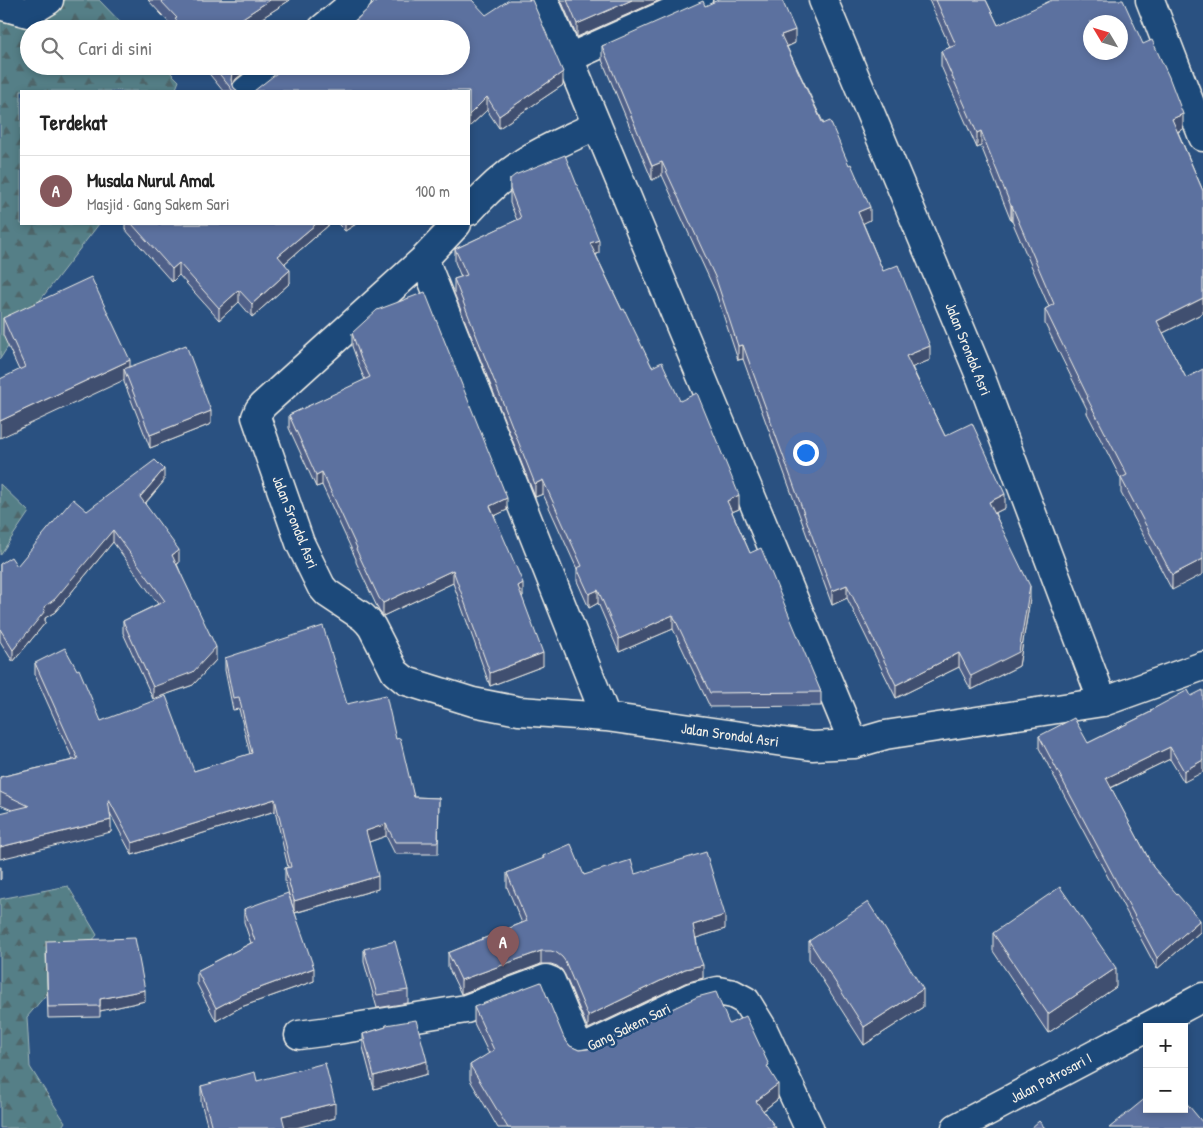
<!DOCTYPE html>
<html lang="id">
<head>
<meta charset="utf-8">
<style>
	:root { --surface:#fff; --page:#f6f6f6; --text:#222; --muted:#767676; --line:#e0e0e0; --accent:#85585c }
	body { margin:0; font-family:"Patrick Hand",sans-serif; background:var(--page); color:var(--text) }
	.controls { position:absolute; right:15px; bottom:15px; display:grid; overflow:hidden; border-radius:0px; box-shadow:0 2px 8px #0003 }
	.controls button { width:45px; height:45px; display:grid; place-items:center; padding:0; border:0; border-bottom:1px solid var(--line); background:var(--surface); color:var(--text); font:25px sans-serif }
	.compass { position:absolute; left:1083px; top:15px; width:45px; height:45px; border-radius:50%; background:var(--surface); box-shadow:0 2px 8px #0003; rotate:308deg }
	.you { position:absolute; left:805px; top:452px; width:18px; height:18px; margin:-12px; border:4px solid #fff; border-radius:50%; background:#1a73e8; box-shadow:0 0 0 8px #1a73e833 }
	.badge { display:grid; place-items:center; width:32px; height:32px; border-radius:50%; background:var(--accent); color:#fff; font-size:16px; font-weight:700 }
	.pin { position:absolute; translate:-50% -41px; filter:drop-shadow(0 1px 2px #0008) }
	.pin::after { content:''; position:absolute; top:26px; width:18px; height:15px; background:inherit; clip-path:polygon(0 0,100% 0,50% 100%) }
	.list { margin:0; padding:0; list-style:none }
	h2 { display:flex; justify-content:space-between; align-items:center; height:65px; margin:0; padding:0 20px; font-size:21px }
	h2 small { font-size:16px; font-weight:400; color:var(--muted) }
	.list li { display:grid; grid-template-columns:32px 1fr auto; gap:15px; align-items:center; box-sizing:border-box; height:70px; padding:0 20px; border-top:1px solid var(--line) }
	.list b { display:block; font-size:19px; white-space:nowrap }
	.list p { margin:0; font-size:16px; white-space:nowrap; color:var(--muted) }
	.list em { font-size:16px; font-style:normal; color:var(--muted) }
	.icon { flex:none; width:28px; height:28px; fill:none; stroke:currentColor; stroke-width:2; stroke-linecap:round; stroke-linejoin:round }
	.map { position:relative; flex:none; width:1203px; height:1128px; overflow:hidden }
	.search { position:absolute; background:var(--surface); box-shadow:0 2px 8px #0003; left:20px; top:20px; width:450px; height:55px; display:flex; align-items:center; gap:12px; box-sizing:border-box; padding:0 18px; border-radius:28px; color:var(--muted); font-size:19px }
	.panel { position:absolute; background:var(--surface); box-shadow:0 2px 8px #0003; left:20px; top:90px; width:450px; height:135px; border-radius:0px }
	.map>svg:first-child { display:block }
</style>
</head>
<body>
<div class="map">
<svg width="1203" height="1128" viewBox="0 0 1203 1128">
	<defs>
		<pattern id="forest-firs" width="22" height="20" patternUnits="userSpaceOnUse" patternTransform="scale(1.25)"><rect width="22" height="20" fill="#547f87"/><path d="M5 1l3.5 6h-7zM16 11l3.5 6h-7z" fill="#4f666a"/></pattern>
	</defs>
	<rect width="100%" height="100%" fill="#2a5181"/>
	<filter id="ink" filterUnits="userSpaceOnUse"><feTurbulence type="fractalNoise" baseFrequency=".02" numOctaves="2"/><feDisplacementMap in="SourceGraphic" scale="10" xChannelSelector="R" yChannelSelector="G"/><feConvolveMatrix kernelMatrix="1 2 1 2 8 2 1 2 1" color-interpolation-filters="sRGB"/></filter>
	<g filter="url(#ink)">
		<path fill="url(#forest-firs)" stroke="#a4b8b8" d="M0,0H99L127,29H29V66H164L179,81L175,91H21V224H99L27,317L0,359Z
			M0,484L29,512L0,555Z
			M68,886L97,935L27,1017L30,1067L65,1122L61,1128H0V899Z"/>
		<g fill="none" stroke-linecap="round" stroke-linejoin="round">
			<defs>
				<path id="minor" d="M544,0L569,58L698,0
					M823,0L981,378L1103,702L1203,666
					M1150,0L1203,137
					M0,4L3,6L28,13L49,0
					M322,29L357,0
					M569,58L854,744L885,735L1103,702
					M246,91L277,66
					M469,211C485,193 503,176 524,162C547,147 573,137 597,125
					M457,224L424,259L606,717L812,746L854,744
					M424,259L263,405L259,410L256,417L300,543L321,586L327,593L363,617L368,622L372,627L395,672L406,681L473,702L519,711L606,717
					M1147,1027L1203,997
					M299,1035L337,1030L466,1009L546,979L551,981L578,1047L581,1050L692,997L718,991L733,994L746,1001L762,1027L809,1128
					M956,1128L1147,1027"/>
			</defs>
			<use href="#minor" stroke="#f4f1e8" stroke-width="31"/>
			<use href="#minor" stroke="#1f4a7a" stroke-width="28"/>
		</g>
		<path fill="#4f6189" stroke="#f4f1e8" d="M148,0H290L248,27L249,29H175Z
			M561,0H660L577,37Z
			M929,0H986L998,25L1143,44L1183,129L1178,132L1203,191V313L1163,333L1186,378L1172,590L1121,493V479L1087,413V409L1045,324V309L1049,307L1012,221H1011L981,146L977,148L941,66V51L950,47Z
			M705,6L795,43L787,47L870,220L863,223L883,271L930,360L912,367L945,436L1005,508L995,513L1030,599L1019,666L971,690L959,667L896,698L847,598L832,605L743,359L738,360L716,293L662,175L652,180L602,60V46Z
			M486,15L563,85L499,128L487,110L469,127V91L285,73Z
			M203,66H252L236,79L232,84L234,88L238,91H223Z
			M510,179L599,253L596,255L622,310L652,367L680,401L739,509L732,512L750,553L821,692V706L710,707L673,629L619,652L598,603L589,608L577,581V569L543,494L535,497L454,293V279L461,277L455,262V249L517,220L510,203Z
			M125,224H330L285,263L290,283L252,317L239,302L219,320L179,275L172,282L125,229Z
			M338,224H356L345,231Z
			M3,318L130,367L211,424L150,448L124,382V380L19,370L3,335Z
			M352,333L507,510L494,516L523,596L522,597L543,666L490,686L453,583L383,616L379,611L356,562V559L322,485L316,487L289,428V415L365,380L361,371L352,346Z
			M164,481L145,504L179,563L177,564L216,660L193,685L153,699L123,633V621L158,604L113,542L55,612L45,618V623L13,662L0,641V564L17,566L87,511Z
			M225,658L347,704L396,739L414,797L439,798L438,854H395L386,836L369,842L378,889L295,913L314,981L241,1007L216,1021L197,984V971L251,943L244,922V909L293,908L285,881V868L288,867L275,811L132,855L110,813L111,832L12,810L0,805V777L73,760L35,675V663L101,721L194,771L250,754L239,709L233,710L225,670Z
			M1191,696L1184,782L1170,759L1111,788L1153,867L1200,932L1157,969L1039,748V736L1088,743L1151,712V710Z
			M543,856L584,875L635,874L725,929L696,938L703,978L685,983L588,1029L565,975L562,970L557,966L551,964H541L461,994L448,967V953L522,923L507,887V873L543,859Z
			M993,933L1116,987L1048,1033L993,951Z
			M809,941L923,1007L864,1045L809,959Z
			M364,949L408,990V1003L377,1008L364,962Z
			M46,952L145,1001L100,1011V1017L48,1018Z
			M474,1007L564,1038L570,1046L579,1050L729,1024L769,1070L778,1099L763,1111L776,1128H498L470,1080V1065L489,1054L474,1023Z
			M386,1025L427,1074L374,1089L363,1047V1034L386,1027Z
			M257,1081L335,1118L296,1128H208L201,1102V1086Z"/>
		<path fill="#404f6f" stroke="#f4f1e8" d="M270,0H290L245,29L241,19Z
			M632,0H660L577,37V24Z
			M795,30V43L781,49V35Z
			M236,66H252L236,79L232,85L231,80L232,72Z
			M563,72V85L499,128V116Z
			M487,97V110L469,127V115Z
			M1183,114V129L1172,134V119Z
			M981,131V146L977,148V133Z
			M662,162V175L652,180V166Z
			M1011,206H1012V221H1011Z
			M870,207V220L858,226V212Z
			M316,224H330L278,269V256Z
			M345,224H356L345,231Z
			M599,240V253L590,257V243Z
			M179,263V275L172,282V269Z
			M290,270V283L252,317V304Z
			M239,290V302L219,320V308Z
			M1203,298V313L1157,336V321Z
			M743,345V359L738,360V346Z
			M930,346V360L906,370V356Z
			M130,360V377L124,369V380L0,438V421Z
			M211,411V424L150,448V435Z
			M164,469V481L140,509V497Z
			M322,472V485L316,487V475Z
			M543,480V494L535,497V484Z
			M1005,494V508L989,516V502Z
			M739,495V509L727,514V501Z
			M507,498V510L490,518V506Z
			M113,530V542L55,612L45,618V623L13,662V650L44,607Z
			M179,550V563L172,567V555Z
			M1203,559V574L1172,590V575Z
			M453,570V583L383,616V603Z
			M523,583V596L518,598V586Z
			M847,585V598L832,605V591Z
			M1030,586V599L1019,666L971,690V676Z
			M598,590V603L589,608V594Z
			M673,615V629L619,652V639Z
			M216,647V660L193,685L153,699V687Z
			M543,653V666L490,686V673Z
			M959,653V667L896,698V685Z
			M1170,747V759L1106,790V778Z
			M1203,760V772L1184,782V771Z
			M275,799V811L132,855V843Z
			M111,820V832L0,859V847Z
			M386,824V836L366,843V831Z
			M0,867H1V879L0,880Z
			M378,876V889L294,913V901Z
			M725,915V929L693,939V925Z
			M1200,920V932L1157,969V958Z
			M541,951V964L461,994V980Z
			M703,965V978L685,983L588,1029V1016L685,969Z
			M314,968V981L241,1007L216,1021V1008L241,995Z
			M1116,968V987L1048,1033V1014Z
			M923,989V1007L864,1045V1027Z
			M145,990V1001L100,1011V999Z
			M427,1061V1074L374,1089V1076Z
			M778,1084V1099L756,1116V1101Z
			M335,1103V1118L296,1128H282V1116Z"/>
		<path fill="#5c719f" stroke="#f4f1e8" fill-rule="evenodd" d="M160,0H270L241,19L249,29H183L175,19L177,18Z
			M377,0H472L486,15L509,0H532L563,72L499,116L487,97L469,115V91H254L282,69L285,73L292,67L296,71L300,66H461V29H347Z
			M567,0H632L577,24Z
			M718,0H782L795,30L781,35L823,124L830,121L849,165L851,164L870,207L858,212L883,271L898,265L930,346L906,356L945,436L972,423L1005,494L989,502L1030,586L1019,652L971,676L959,653L896,685L847,585L832,591L743,345L738,346L716,279L662,162L652,166L602,46L703,1L705,6Z
			M936,0H986L998,25L1052,0H1123L1143,44L1152,40L1169,77L1183,114L1172,119L1203,191V298L1157,321L1186,378L1203,369V559L1172,575L1121,478L1127,475L1087,398L1088,397L1045,309L1054,304L1012,206H1011L981,131L977,133L941,51L956,45ZM1090,22H1120V52H1090Z
			M213,66H236L232,72L231,80L234,88L238,91H233Z
			M565,155L599,240L590,243L622,310L624,309L652,367L662,362L680,401L697,393L739,495L727,501L750,553L761,548L821,692L710,693L673,615L619,639L598,590L589,594L577,568L582,566L543,480L535,484L454,279L467,275L455,249L521,218L510,189V179L515,175Z
			M132,224H316L278,256L290,270L252,304L239,290L219,308L179,263L172,269Z
			M91,277L130,360L0,421V379L25,367L3,318Z
			M425,292L507,498L490,506L523,583L518,586L543,653L490,673L453,570L383,603L379,598L356,549L357,548L322,472L316,475L289,415L370,377L361,359L352,333L377,310Z
			M186,345L211,411L150,435L124,369Z
			M155,460L164,469L140,497L179,550L172,555L216,647L193,672L153,687L123,621L165,601L113,530L55,599L44,607L45,611L13,650L0,629V564L11,557L17,566L73,499L87,511Z
			M323,626L347,704L386,695L396,739L400,738L414,797L439,798L438,842H395L386,824L366,831L378,876L294,901L285,868L291,867L275,799L132,843L109,800H108L111,820L0,847V813L29,806L0,792V777L78,759L35,663L65,648L77,670L79,669L101,721L166,696L194,771L252,753L239,697L233,698L225,658Z
			M1188,690L1191,696L1203,690V760L1184,771L1170,747L1106,778L1153,867L1200,920L1157,958L1039,736L1074,718L1088,743L1151,712V710Z
			M571,844L584,875L631,860L635,874L706,852L725,915L693,925L699,955L703,965L685,969L588,1016L565,961L562,957L557,953L551,951H541L461,980L448,953L527,921L507,873L544,858L543,856Z
			M1060,887L1116,968L1048,1014L993,933Z
			M288,893L314,968L241,995L216,1008L197,971L255,941L244,909Z
			M868,902L923,989L864,1027L809,941Z
			M135,938L145,990L100,999V1006L48,1007L46,941Z
			M395,941L408,990L377,995L364,949Z
			M541,982L564,1038L570,1046L579,1050L588,1049L697,997L716,992L729,1024L746,1016L769,1065L767,1066L778,1084L756,1101L776,1128H508L470,1065L494,1050L474,1007Z
			M416,1020L427,1061L374,1076L363,1034L386,1027V1025Z
			M325,1063L335,1103L282,1116L285,1128H212L201,1086L255,1072L257,1081Z
			M1147,1097V1109H1184V1100L1203,1123V1128H1109Z
			M1039,1121L1045,1128H1031Z"/>
	</g>
	<g text-anchor="middle" stroke-width="5" stroke-linejoin="round" paint-order="stroke">
		<g font-size="15" fill="#f4f1e8" stroke="#1f4a7a">
			<text transform="translate(968 349) rotate(68)" y="5">Jalan Srondol Asri</text>
			<text transform="translate(295 522) rotate(68)" y="5">Jalan Srondol Asri</text>
			<text transform="translate(730 735) rotate(8)" y="5">Jalan Srondol Asri</text>
			<text transform="translate(629 1027) rotate(-26)" y="5">Gang Sakem Sari</text>
			<text transform="translate(1051 1078) rotate(-28)" y="5">Jalan Potrosari I</text>
		</g>
	</g>
</svg>
<div class="controls">
<button>+</button>
<button>−</button>
</div>
<svg class="compass" viewBox="-18 -18 36 36"><path d="M0-13l5 13h-10z" fill="#e53935"/><path d="M0 13l5-13h-10z" fill="#767676"/></svg>
<div class="you"></div>
<div class="pin badge" style="left:503px;top:967px">A</div>
<div class="search"><svg class="icon" aria-label="search" viewBox="0 0 24 24"><circle cx="10" cy="10" r="6"/><path d="M15 15l6 6"/></svg>Cari di sini</div>
<section class="panel">
<h2>Terdekat<small></small></h2>
<ul class="list">
<li><span class="badge">A</span><div><b>Musala Nurul Amal</b><p>Masjid · Gang Sakem Sari</p></div><em>100 m</em></li>
</ul>
</section>
</div>
</body>
</html>
